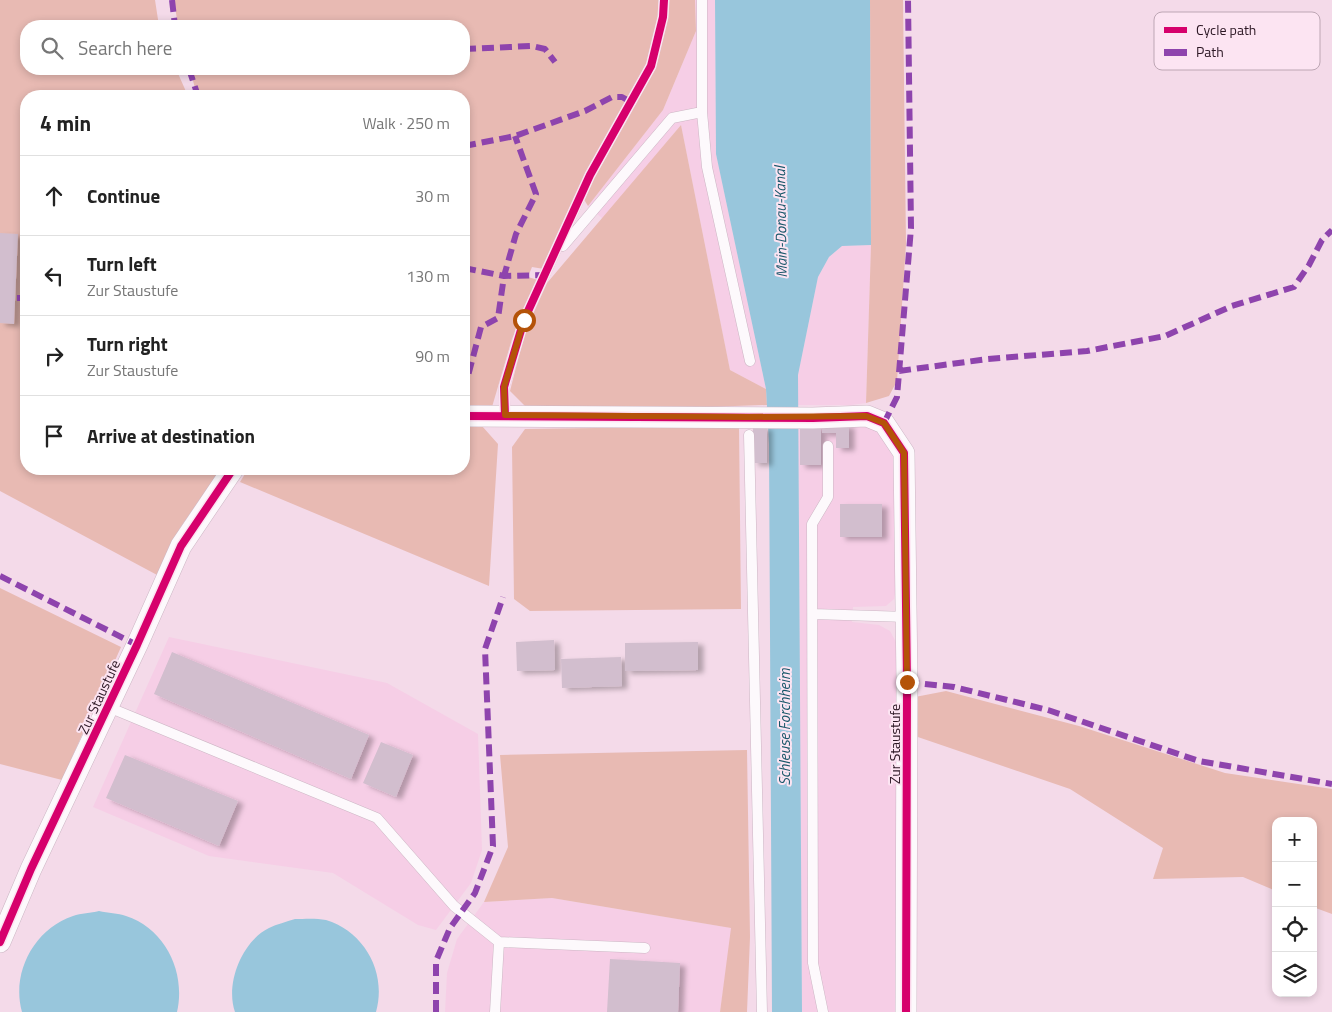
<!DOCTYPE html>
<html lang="en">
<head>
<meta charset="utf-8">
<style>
	:root { --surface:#fff; --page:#f2f2f2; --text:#222; --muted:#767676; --line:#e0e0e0 }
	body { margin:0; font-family:"Titillium Web",sans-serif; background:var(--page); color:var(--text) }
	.controls { position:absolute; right:15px; bottom:15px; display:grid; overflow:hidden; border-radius:10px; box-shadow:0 2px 8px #0003 }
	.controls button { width:45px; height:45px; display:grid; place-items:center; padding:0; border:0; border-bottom:1px solid var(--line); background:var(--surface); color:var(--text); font:25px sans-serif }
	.stop { position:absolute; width:15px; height:15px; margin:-11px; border:4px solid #b45309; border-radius:50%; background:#fff }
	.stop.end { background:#b45309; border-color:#fff; box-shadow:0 1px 5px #0008 }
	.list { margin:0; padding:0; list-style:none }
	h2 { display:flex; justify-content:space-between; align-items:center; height:65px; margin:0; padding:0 20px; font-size:21px }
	h2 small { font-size:16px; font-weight:400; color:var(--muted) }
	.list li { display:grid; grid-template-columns:32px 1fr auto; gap:15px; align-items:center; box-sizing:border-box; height:80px; padding:0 20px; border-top:1px solid var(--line) }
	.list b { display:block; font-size:19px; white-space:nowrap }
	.list p { margin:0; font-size:16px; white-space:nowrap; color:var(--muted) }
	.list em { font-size:16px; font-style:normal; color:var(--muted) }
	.icon { flex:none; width:28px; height:28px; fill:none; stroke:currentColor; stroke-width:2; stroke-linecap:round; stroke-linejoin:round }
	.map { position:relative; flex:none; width:1332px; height:1012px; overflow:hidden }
	.search { position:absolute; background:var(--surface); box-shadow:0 2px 8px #0003; left:20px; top:20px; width:450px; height:55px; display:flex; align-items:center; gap:12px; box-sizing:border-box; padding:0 18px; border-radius:20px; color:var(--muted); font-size:19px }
	.panel { position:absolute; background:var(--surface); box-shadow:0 2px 8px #0003; left:20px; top:90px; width:450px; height:385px; border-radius:20px }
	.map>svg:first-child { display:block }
</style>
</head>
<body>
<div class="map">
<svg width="1332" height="1012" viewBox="0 0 1332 1012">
	<defs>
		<filter id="shadow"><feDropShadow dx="5.5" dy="3" stdDeviation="2.5" flood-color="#0004"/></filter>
	</defs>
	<rect width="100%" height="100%" fill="#f4dae9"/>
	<path fill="#f6cee6" d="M695,0H715L716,154L766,389L730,370L681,125L603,219L588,206L663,110L696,31Z
		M871,245L866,403L851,405H798V375L818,277L829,257L842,246Z
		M798,422L872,427L883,434L895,452L897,580L894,599L886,606L853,607L852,622L879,625L890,631L896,642L900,1012H802Z
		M169,637L387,683L478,734L482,850L471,883L436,930L418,925L333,873L209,856L93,807Z
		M552,898L732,928L720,1012H445L447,973L457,939L484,902Z"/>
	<path fill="#e8bab3" d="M0,0H155L159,26H26V69H176L188,96H26V469H221L180,528L159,576L0,491Z
		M174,0H695L696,31L663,110L588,206L580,193L544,269L532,267L528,277L538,280L512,339L492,407L464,410V96H197L190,69H464V26H178Z
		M870,0H903L906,244L897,381L889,396L866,403L871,245Z
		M681,125L730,370L766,389L767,405L676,408L526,407L510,391L525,332L547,283Z
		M464,426H482L498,444L489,586L240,482L248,469H464Z
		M739,426L741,609L530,611L514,599L512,447L525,429Z
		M0,588L121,647L62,780L0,764Z
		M946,691L1079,726L1225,773L1332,789V914L1313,907V821H1276V891L1243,877L1153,879L1163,848L1070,789L912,735L915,697Z
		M747,750L750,937L747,1012H720L731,928L552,898L484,902L508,847L500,755Z"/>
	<path fill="#98c6dc" d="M715,0H870L871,245L842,246L829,257L818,277L798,375L802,1012H772L769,444L766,389L716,154Z
		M99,911C108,913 118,913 126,916C166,929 186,973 177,1012H22C11,973 34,929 73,916C81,913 91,913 99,911Z
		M295,919C304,919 316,918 326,920C365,932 387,973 376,1012H235C225,984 242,941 269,928C277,924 286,922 295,919Z"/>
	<path fill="#d2bece" filter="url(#shadow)" d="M0,233L18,234L14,324L0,323Z
		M822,425H849V448H836V433H822Z
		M800,426H821V465H800Z
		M753,427H767V463H753Z
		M840,504H882V537H840Z
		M554,640L555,670L517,671L516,642Z
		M698,642V670L625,671V643Z
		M172,652L369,735L351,779L154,694Z
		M621,657L622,686L562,688L561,659Z
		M381,742L413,755L396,797L363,783Z
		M125,755L238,801L219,846L106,798Z
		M610,959L680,963L678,1012H607Z"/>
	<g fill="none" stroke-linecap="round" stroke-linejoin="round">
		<defs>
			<path id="lane" d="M702,0V112L707,167L750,361
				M563,246L672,118L702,112
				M505,415L504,387L524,320L590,175L651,66L663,17L664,0
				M749,435L762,1012
				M813,614L907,617
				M108,707L377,818L454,906L499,942L645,948
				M495,1012L499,942
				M823,1012L813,963L812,524L828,497V446"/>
			<path id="street" d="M464,416L813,418L867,416L884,423L904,453L907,682L906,1012
				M0,942L31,869L137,645L181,546L233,469"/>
		</defs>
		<use href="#lane" stroke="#ccb6c4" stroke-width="11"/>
		<use href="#street" stroke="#ccb6c4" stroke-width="22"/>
		<use href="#lane" stroke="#fdf9fc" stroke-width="10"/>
		<use href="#street" stroke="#fdf9fc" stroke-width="21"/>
		<path stroke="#8e44ad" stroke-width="6" stroke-dasharray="12 6" stroke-linecap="butt" d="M172,0L175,26
			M464,49L532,46L545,49L555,62
			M189,69L198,96
			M464,146L515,136L585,111L612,97H622L631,102
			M464,268L504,276L546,275
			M17,298H26
			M899,371L988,359L1087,351L1165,336L1232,306L1294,287L1309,265L1322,240L1332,230
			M464,391L481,327L498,318L504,276L516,234L536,194L515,136
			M884,423L897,397L911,228L908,0
			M0,576L137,645
			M907,682L954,687L1048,710L1199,761L1332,784
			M436,1012V961L450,928L475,893L493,846L485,649L503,597"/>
		<defs>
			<path id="cycleway" d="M505,415L504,387L524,320L590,175L651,66L663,17L664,0
				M464,416L813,418L867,416L884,423L904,453L907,682L906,1012
				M0,942L31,869L137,645L181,546L233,469"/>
		</defs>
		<use href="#cycleway" stroke="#fce4f2" stroke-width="11"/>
		<use href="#cycleway" stroke="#d6006c" stroke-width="8"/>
	</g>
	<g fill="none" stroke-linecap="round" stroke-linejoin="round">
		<path stroke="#b45309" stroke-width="6" d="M524,320L504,387L505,415L748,417L866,416L884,423L904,453L907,682"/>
	</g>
	<g text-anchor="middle" stroke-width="4" stroke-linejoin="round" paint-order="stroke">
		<g font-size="14" fill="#2b1623" stroke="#fce4f2">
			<text transform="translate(99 697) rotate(-65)" y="5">Zur Staustufe</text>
			<text transform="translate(895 744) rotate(-90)" y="5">Zur Staustufe</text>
		</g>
		<g font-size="15" font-style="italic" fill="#185669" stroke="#fce4f2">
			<text transform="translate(781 222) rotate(-91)" y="5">Main-Donau-Kanal</text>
			<text transform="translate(785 727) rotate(-90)" y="5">Schleuse Forchheim</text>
		</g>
	</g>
	<rect x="1154" y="12" width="166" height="58" rx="8" fill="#fce4f2" stroke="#bda6b4" stroke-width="1"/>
	<rect x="1164" y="27" width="23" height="6" fill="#d6006c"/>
	<rect x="1164" y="49" width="23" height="7" fill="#8e44ad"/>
	<g font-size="14" fill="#2b1623">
		<text x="1196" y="35">Cycle path</text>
		<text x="1196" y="57">Path</text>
	</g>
</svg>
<div class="controls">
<button>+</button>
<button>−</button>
<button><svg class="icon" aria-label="locate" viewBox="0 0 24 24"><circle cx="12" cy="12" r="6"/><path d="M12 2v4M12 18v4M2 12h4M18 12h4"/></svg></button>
<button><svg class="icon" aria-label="layers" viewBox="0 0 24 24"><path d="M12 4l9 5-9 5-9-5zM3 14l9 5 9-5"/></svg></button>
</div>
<div class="stop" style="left:524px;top:320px"></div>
<div class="stop end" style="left:907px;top:682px"></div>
<div class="search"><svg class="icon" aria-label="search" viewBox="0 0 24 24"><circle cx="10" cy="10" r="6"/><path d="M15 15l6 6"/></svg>Search here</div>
<section class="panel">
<h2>4 min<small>Walk · 250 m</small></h2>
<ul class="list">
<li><svg class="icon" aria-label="ahead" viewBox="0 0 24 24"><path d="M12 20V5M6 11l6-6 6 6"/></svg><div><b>Continue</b></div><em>30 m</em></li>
<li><svg class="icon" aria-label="left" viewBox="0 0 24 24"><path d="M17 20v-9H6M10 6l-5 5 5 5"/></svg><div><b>Turn left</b><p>Zur Staustufe</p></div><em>130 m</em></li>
<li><svg class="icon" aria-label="right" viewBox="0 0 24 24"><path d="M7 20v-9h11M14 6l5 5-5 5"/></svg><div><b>Turn right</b><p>Zur Staustufe</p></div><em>90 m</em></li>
<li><svg class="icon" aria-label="arrive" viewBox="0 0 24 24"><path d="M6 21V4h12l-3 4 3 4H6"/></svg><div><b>Arrive at destination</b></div></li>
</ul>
</section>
</div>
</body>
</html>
